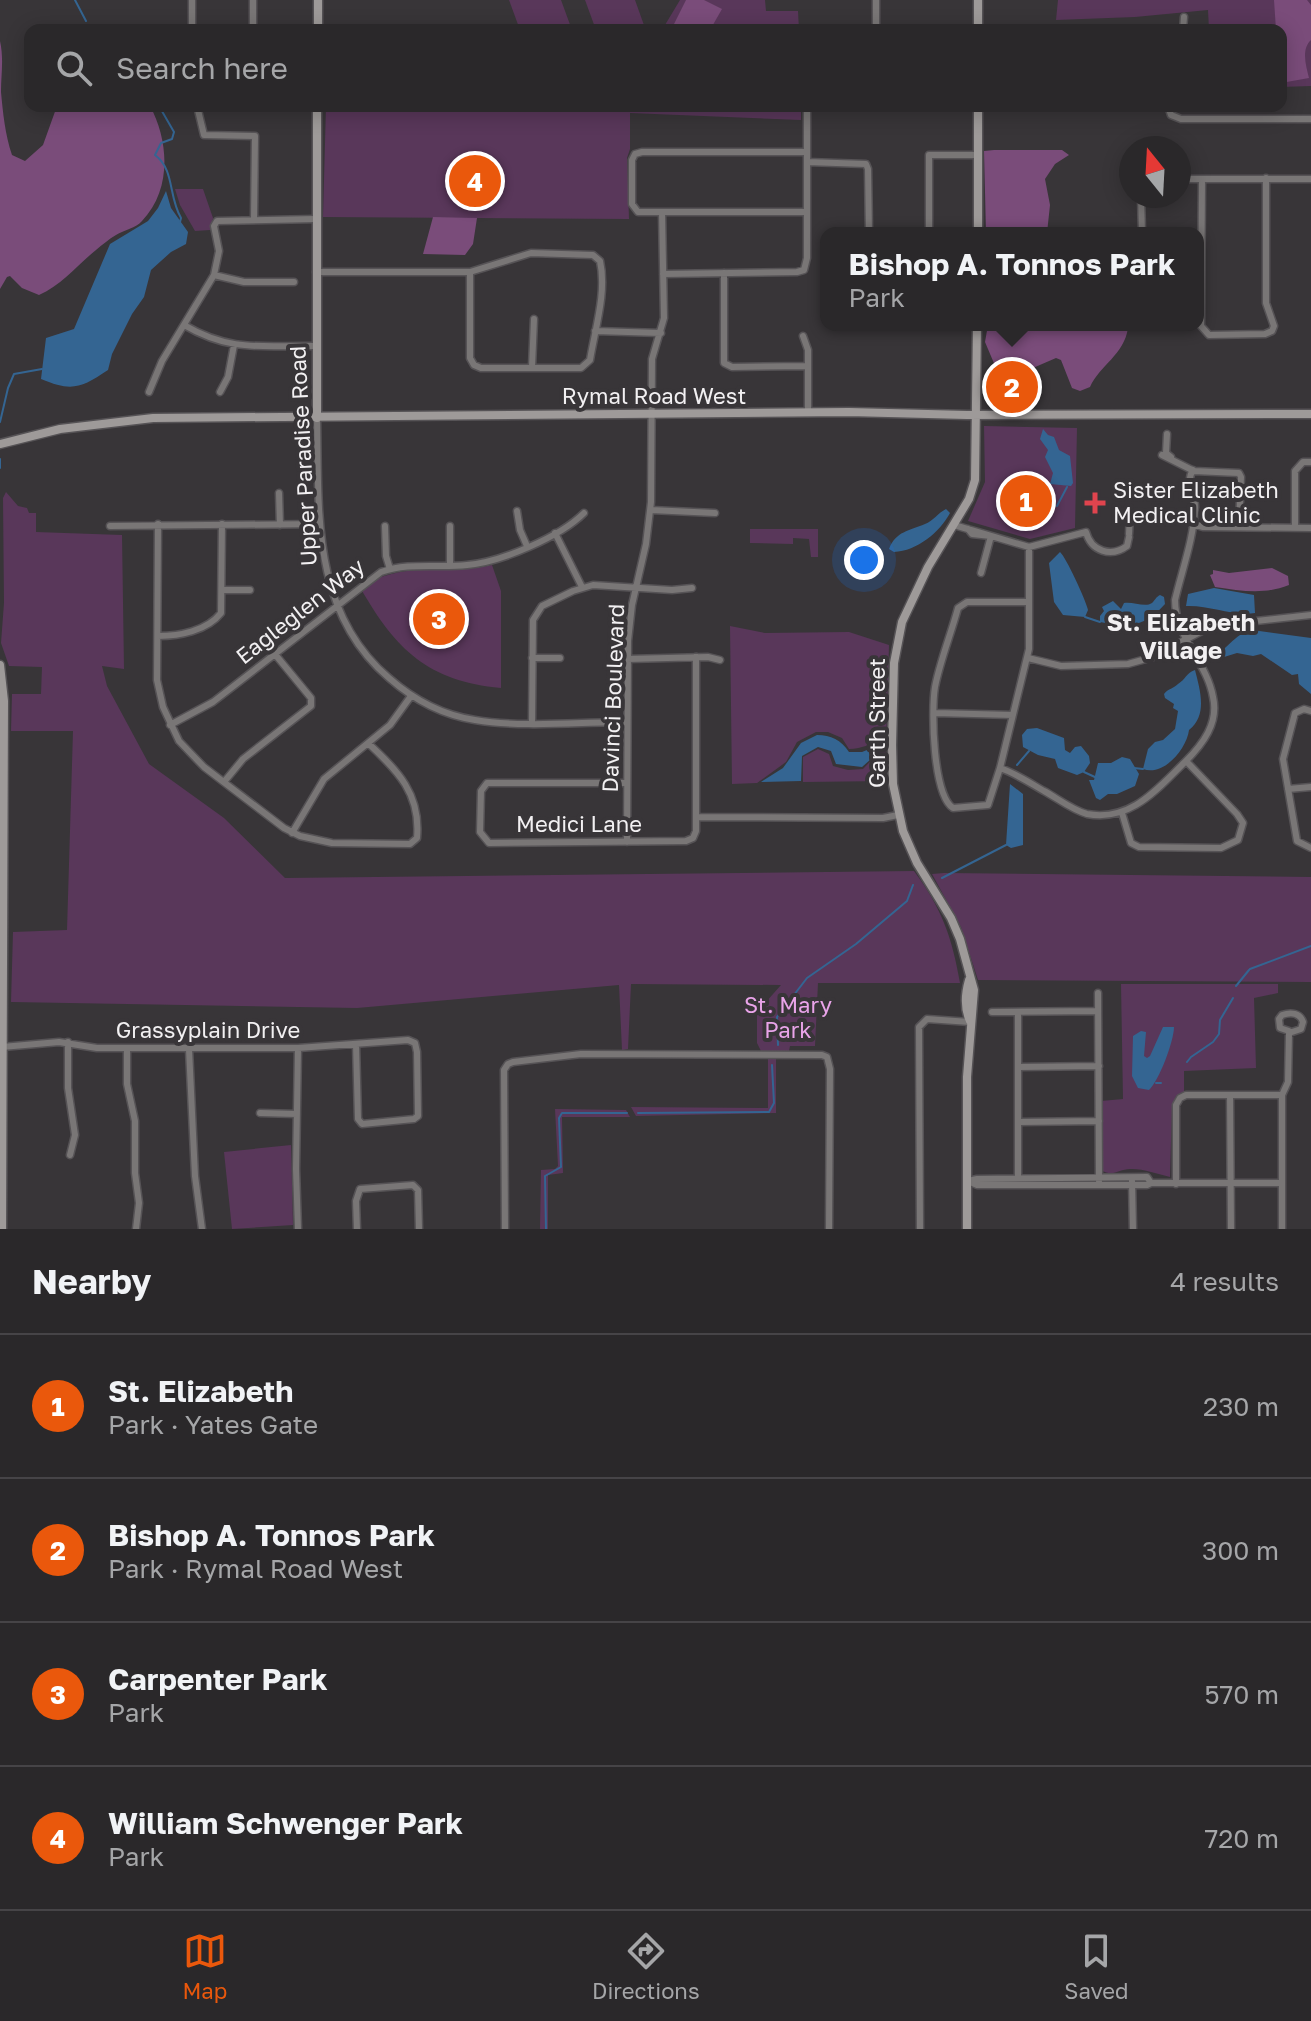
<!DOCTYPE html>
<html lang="en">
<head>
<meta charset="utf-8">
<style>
	:root { --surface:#2a282a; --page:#363436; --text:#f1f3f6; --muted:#a5a6a8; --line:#464447; --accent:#ea580c }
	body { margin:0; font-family:"Golos Text",sans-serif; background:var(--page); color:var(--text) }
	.compass { position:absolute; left:1119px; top:136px; width:72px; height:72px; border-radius:50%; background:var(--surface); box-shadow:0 4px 20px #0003; rotate:342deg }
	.you { position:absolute; left:864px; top:560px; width:28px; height:28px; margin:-20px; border:6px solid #fff; border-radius:50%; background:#1a73e8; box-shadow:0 0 0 12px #1a73e833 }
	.badge { display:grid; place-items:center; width:52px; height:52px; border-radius:50%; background:var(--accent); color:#fff; font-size:26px; font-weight:700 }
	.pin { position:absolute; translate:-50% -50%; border:4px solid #fff; box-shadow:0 2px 8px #0006 }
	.popup { position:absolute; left:820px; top:227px; width:384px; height:104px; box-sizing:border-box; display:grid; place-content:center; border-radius:16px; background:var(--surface); filter:drop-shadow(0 2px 6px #0005); font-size:26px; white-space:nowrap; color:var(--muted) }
	.popup b { font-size:30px; color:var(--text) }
	.popup::after { content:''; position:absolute; left:50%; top:100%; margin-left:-16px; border:16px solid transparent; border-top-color:var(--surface) }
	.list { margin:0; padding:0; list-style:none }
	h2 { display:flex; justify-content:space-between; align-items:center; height:104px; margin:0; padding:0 32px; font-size:34px }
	h2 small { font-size:26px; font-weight:400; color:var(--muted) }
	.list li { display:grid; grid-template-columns:52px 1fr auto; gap:24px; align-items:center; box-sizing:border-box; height:144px; padding:0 32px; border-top:2px solid var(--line) }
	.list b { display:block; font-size:30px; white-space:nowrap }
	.list p { margin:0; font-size:26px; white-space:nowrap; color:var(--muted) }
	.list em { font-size:26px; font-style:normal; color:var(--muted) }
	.icon { flex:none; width:44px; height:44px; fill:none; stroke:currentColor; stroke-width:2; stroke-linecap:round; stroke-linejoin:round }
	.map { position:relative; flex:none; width:1311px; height:1229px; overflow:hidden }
	.search { position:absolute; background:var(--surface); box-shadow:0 4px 20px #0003; left:24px; right:24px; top:24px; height:88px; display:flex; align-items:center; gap:20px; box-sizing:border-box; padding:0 28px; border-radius:16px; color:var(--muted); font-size:30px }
	.sheet { height:680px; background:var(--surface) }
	nav { display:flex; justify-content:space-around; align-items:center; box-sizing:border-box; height:112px; border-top:2px solid var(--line); background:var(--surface); font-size:22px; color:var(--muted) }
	nav a { display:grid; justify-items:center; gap:4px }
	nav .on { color:var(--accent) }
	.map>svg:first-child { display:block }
</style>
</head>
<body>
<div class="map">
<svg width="1311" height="1229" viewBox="0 0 1311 1229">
	<rect width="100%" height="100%" fill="#383538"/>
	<path fill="#59375a" d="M509,0H561L572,30H520Z
		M585,0H635L645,28L596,30Z
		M680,0H765L766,11H798L799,30H662Z
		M1058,0H1311V86L1281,87V30H1209L1208,10L1135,17L1056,20Z
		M326,106H801V120L630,113V149L627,158L629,219L323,217Z
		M175,189H203L213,218L210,230L195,231L180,205Z
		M1034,371L1035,403L989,404L988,372Z
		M984,426L1077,428L1075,528L1030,539L968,521L985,482Z
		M6,492L18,506L27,508L29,513H36V532L122,535L124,669L102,666L107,686L149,764L224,818L285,878L914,871C942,909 952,937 960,983H818L815,1046H790L789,1051H761L757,1043V1012L781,985L631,984L628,1049L622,1050L619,985L357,1008L11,1002L13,932L67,930L73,731H11L12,694H41L42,667L9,666L1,643L4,603L3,498Z
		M750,529H818V557H811L809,539L793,538V544L750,543Z
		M492,565L501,591V688C428,681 396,650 361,589C397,559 449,576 492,565Z
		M730,626L765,633L849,632L889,645L886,742C873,742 862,749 849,749L842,738L828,732H816L797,742L786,762L757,783L732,784Z
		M885,746L887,781L803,782V757L818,749L829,754L833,766L848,770L863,769Z
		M944,873L1311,877V982L978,980L961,927L932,874Z
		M1121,984H1278V993L1254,998L1256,1068L1184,1071V1092L1176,1096L1172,1106L1170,1177C1158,1174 1144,1169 1132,1169C1119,1168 1114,1178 1101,1170V1101L1123,1099Z
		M768,1057L776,1058V1113L636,1116L631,1107L768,1108Z
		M555,1109L626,1110L630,1117H562L563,1173L548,1175V1229H540L541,1170L555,1169L558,1166Z
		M291,1145L293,1225L232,1229L224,1152Z"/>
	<path fill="#7a4c7a" d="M686,0H704L722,9L710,30H671Z
		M1274,0H1307L1311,5V40C1301,49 1306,66 1309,78L1281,83V30H1276Z
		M0,41C4,59 1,74 1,92C3,113 5,134 12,155L25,161L43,145L57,106H150C169,141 172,190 142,221C136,228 124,230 116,235C109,239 102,245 96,250C76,266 62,285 39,295L22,288L10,276L7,277L0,289Z
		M994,150H1062L1069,155L1055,164L1045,179L1050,205L1047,233H986L984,151Z
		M433,217L477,218L473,244L465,255L423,254Z
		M988,325H1127L1128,328C1124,355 1100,365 1090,387L1080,391L1072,388L1061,360L1056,358L1026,371L996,368L985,342Z
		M1272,568L1288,576L1289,585C1264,595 1242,591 1215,587L1210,575L1213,574V570L1229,573Z"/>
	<path fill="#346592" d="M166,191L171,208L188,232L186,244L171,252L151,270L144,297L132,314L112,354L108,370C81,388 72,392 41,379L46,338L74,329L110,244L148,221L158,208Z
		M1043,429L1048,435L1054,437L1059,450L1070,456L1073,483L1071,486L1050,484L1053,473L1045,457L1048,450L1040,439Z
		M946,509L950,513C940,532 917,551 894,552L889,549C896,531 909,531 925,524C933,521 938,513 946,509Z
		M1060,552C1066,557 1086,601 1088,610L1085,617L1063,615L1054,602L1049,563Z
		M1214,588L1254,595L1255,613C1231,616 1210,605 1186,606L1188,594Z
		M1160,595L1164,597L1165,604C1144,627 1130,628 1100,622V616L1104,611L1102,607L1113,601L1121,609L1124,603C1132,601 1145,608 1152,603C1155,600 1156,597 1160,595Z
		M1252,630L1311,638V694L1299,684L1298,674L1292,675L1261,654L1253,656L1237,653L1211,661L1210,657C1229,650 1232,635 1252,630Z
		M1195,670C1200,690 1208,715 1189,730C1187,748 1164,777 1143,769L1148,749L1155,742L1163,740L1175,729L1178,711L1173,708L1174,704L1165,698L1164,694C1169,688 1173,689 1178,684C1186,679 1186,673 1195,670Z
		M1037,728L1064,738L1065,750L1070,753L1075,747L1081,746L1089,756L1090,763L1084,772L1077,775L1058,768L1055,759L1038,755L1023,747L1022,735L1027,729Z
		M817,735C831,735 841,740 849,752H862L884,743L880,751L862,767L836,764L831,751L818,747L802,756L801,781L761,782L783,768L801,743Z
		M1122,757L1130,759L1139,774L1135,786L1117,794H1108L1100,800L1096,798L1089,780H1094L1098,763H1111Z
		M1010,784L1023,794V845L1011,848L1006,845Z
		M1163,1027H1174C1174,1041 1159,1081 1149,1090L1138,1088L1132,1076L1133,1036L1141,1031L1146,1032L1144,1056L1147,1058L1150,1056Z"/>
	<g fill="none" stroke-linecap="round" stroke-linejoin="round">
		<path stroke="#346592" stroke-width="2" d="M75,0L86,21
			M159,106L174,132L172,139L161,143L155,155C175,170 168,196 181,218L180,222
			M0,422L8,388L14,374L42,369
			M0,459V468
			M1057,506L1067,487
			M1023,512L1031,514
			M1085,617L1100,622
			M1017,765L1029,751
			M1134,768L1143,769
			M1084,772L1097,778
			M942,878L1006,845
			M1250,969L1311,946
			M1236,986L1249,970
			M778,1045L777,1017L807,978L856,944L907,901L913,885
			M1187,1062L1191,1057L1213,1042L1219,1034L1220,1020L1233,998
			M1156,1083H1161
			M638,1113L769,1112L774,1103L772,1065
			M546,1229L545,1176L561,1167L559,1118L562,1113H627"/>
		<defs>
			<path id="street" d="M192,0V30
				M876,0V30
				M253,30V0
				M1183,30L1184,17
				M197,106L204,135L255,136L254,219
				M1168,106L1171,115L1181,119H1311
				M807,152H642L635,154L632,160V204L638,212H807
				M807,162L866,164L868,169L869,233
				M1179,179H1311
				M1202,179L1201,326L1209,335L1265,334L1272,331L1274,326L1266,303V178
				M1141,196L1142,233
				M929,233V155H977
				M316,272H470L531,253L593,255L600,261C607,292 595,329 590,360L581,368H481L474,365L470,358V272
				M724,273V363L732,367L808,366
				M663,274L797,272L804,270L807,258V106
				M214,275L244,282H294
				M184,325C232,353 263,345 316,346
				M595,331L661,333
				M803,336L808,350V413
				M532,367L534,319
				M149,392L162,361L214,275L219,251L214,226L217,221L316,219
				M220,392L228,377L234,345
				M317,418C319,511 311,612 389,678C414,700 442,715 475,720C524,728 578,722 627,722
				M1167,434L1166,453L1171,457
				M1162,455L1194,471L1239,473L1241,477L1239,525
				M279,493L280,525
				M651,510L715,513
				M517,511L520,530L527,546
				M158,524L157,680L163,707L179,741L204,767L284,828L300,836L332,843L410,844L417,838C421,794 398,771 368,743
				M954,525L1029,547L1086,532C1091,551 1111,558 1127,546L1129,537
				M110,526L320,524
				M385,526L386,556L390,569
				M450,526V566
				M1295,528V471L1303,462H1311
				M968,529L972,534L991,536
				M555,533L582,587
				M1129,534L1130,514H1158L1203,527L1311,528
				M981,573L991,536
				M222,590H250
				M1029,602H967L958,608C951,634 940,661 935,687C931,711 933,795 953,808L988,805L1000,768L1029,649V547
				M158,636C179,636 207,631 221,613L222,524
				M532,658H560
				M1028,658L1061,666L1128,664L1153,657L1211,626L1311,615
				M627,659L708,657L720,660
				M1311,711L1304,709L1295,713L1283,759L1297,841L1311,848
				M935,713L1013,715
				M532,722L533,620L542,606L573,591L593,585L672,590L692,588
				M170,725L213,702L381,572C408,562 438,568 467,565C501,562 560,537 584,513
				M1000,768C1015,773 1030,783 1044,791C1057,798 1072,810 1087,814C1131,822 1157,789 1185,762C1203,744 1219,723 1213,697C1207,662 1175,637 1175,600C1182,570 1194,538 1195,507C1195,493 1185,482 1193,470
				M224,782L243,759L311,706V698L274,653
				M627,783H487L481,791L480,832L489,843L686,841L693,838L696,831V657
				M1288,789L1311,787
				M1122,813L1131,843L1139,847L1221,848L1238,840L1243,823L1237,814L1186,761
				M696,817L883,818L898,815
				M292,833L324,779L390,725L411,696
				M627,842L628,641L632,605L646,544L651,502L652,359L664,318L662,212
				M1098,993L1099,1181
				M992,1012L1098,1011
				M68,1042V1088L75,1135L70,1155
				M2,1047L59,1042L97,1048H298L408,1040L415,1043L417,1052L418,1116L414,1119L362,1124L358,1119L356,1044
				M127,1048V1084L135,1121V1173L139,1203L136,1229
				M298,1048L296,1169L298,1229
				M189,1049L195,1176L202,1229
				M1019,1067L1099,1066
				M1230,1095L1231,1229
				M260,1113L297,1114
				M1019,1122L1099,1121
				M1147,1177L1151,1183L1147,1185H977L968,1181L977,1179Z
				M1018,1178V1012
				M1132,1181L1133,1229
				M1151,1183H1282
				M1176,1184V1105L1180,1098L1186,1095H1282
				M357,1229L356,1201L360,1189L413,1185L418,1190L419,1229
				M505,1229L504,1070L508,1064L513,1062L581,1054L822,1055L827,1057L830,1069L829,1229
				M920,1229L919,1027L927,1019L970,1022
				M1282,1229V1095L1288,1082L1289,1033L1301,1029L1303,1022C1300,1013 1291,1012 1282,1015L1279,1019L1280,1028L1289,1031"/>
			<path id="secondary" d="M978,0V30
				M318,30V0
				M317,106V418
				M978,106V233
				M0,444L60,429L153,418L849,412L967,415L1311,414
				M0,665L4,701L2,1229
				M969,980C965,994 964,1008 970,1021
				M967,1229V1077L974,990L960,939L951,918L917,863L903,831L893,784L892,745L894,663L902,622L928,567L969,499L975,480L977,325"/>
		</defs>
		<use href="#street" stroke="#565356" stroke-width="9"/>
		<use href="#secondary" stroke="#565356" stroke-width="11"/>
		<use href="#street" stroke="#797676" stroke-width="6"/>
		<use href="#secondary" stroke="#9e9a99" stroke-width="8"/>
	</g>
	<path fill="#e0444e" stroke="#383538" stroke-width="3" d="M1091 491h8v8h8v8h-8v8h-8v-8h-8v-8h8z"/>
	<g text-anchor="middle" stroke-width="8" stroke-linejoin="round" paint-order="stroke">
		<g font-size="22" fill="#f2f0f2" stroke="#383538">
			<text x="654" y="404">Rymal Road West</text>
			<text transform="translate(303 456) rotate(-93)" y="8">Upper Paradise Road</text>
			<text transform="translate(300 611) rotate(-38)" y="8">Eagleglen Way</text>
			<text transform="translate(613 698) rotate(-88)" y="8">Davinci Boulevard</text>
			<text transform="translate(877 723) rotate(-90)" y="8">Garth Street</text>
			<text x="579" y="832">Medici Lane</text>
			<text x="208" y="1038">Grassyplain Drive</text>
		</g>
		<g font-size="22" fill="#f2f0f2" stroke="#383538" text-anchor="start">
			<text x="1113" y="498">Sister Elizabeth<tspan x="1113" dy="25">Medical Clinic</tspan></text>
		</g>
		<g font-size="22" fill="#e9a4e9" stroke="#383538">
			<text x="788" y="1013">St. Mary<tspan x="788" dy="25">Park</tspan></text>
		</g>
		<g font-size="24" font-weight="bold" fill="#f2f0f2" stroke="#383538">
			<text x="1181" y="631">St. Elizabeth<tspan x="1181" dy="28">Village</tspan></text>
		</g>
	</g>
</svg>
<svg class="compass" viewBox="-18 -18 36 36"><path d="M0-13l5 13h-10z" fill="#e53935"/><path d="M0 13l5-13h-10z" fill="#a5a6a8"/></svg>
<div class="you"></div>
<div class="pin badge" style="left:1026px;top:501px">1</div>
<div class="pin badge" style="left:1012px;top:387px">2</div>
<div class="popup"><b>Bishop A. Tonnos Park</b>Park</div>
<div class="pin badge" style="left:439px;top:619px">3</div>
<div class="pin badge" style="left:475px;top:181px">4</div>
<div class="search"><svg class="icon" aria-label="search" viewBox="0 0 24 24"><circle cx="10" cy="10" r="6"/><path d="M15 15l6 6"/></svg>Search here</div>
</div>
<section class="sheet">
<h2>Nearby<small>4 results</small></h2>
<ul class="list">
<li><span class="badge">1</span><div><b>St. Elizabeth</b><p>Park · Yates Gate</p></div><em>230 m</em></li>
<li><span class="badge">2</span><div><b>Bishop A. Tonnos Park</b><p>Park · Rymal Road West</p></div><em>300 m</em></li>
<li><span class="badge">3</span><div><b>Carpenter Park</b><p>Park</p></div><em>570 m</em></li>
<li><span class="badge">4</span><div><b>William Schwenger Park</b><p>Park</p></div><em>720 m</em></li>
</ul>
</section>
<nav>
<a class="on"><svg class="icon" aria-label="map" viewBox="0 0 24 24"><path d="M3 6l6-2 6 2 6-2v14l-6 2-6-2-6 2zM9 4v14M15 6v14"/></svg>Map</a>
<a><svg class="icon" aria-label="directions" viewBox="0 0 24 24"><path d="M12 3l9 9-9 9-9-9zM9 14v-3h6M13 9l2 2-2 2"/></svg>Directions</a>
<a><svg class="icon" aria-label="saved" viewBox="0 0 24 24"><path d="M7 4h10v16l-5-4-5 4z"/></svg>Saved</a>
</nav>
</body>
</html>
